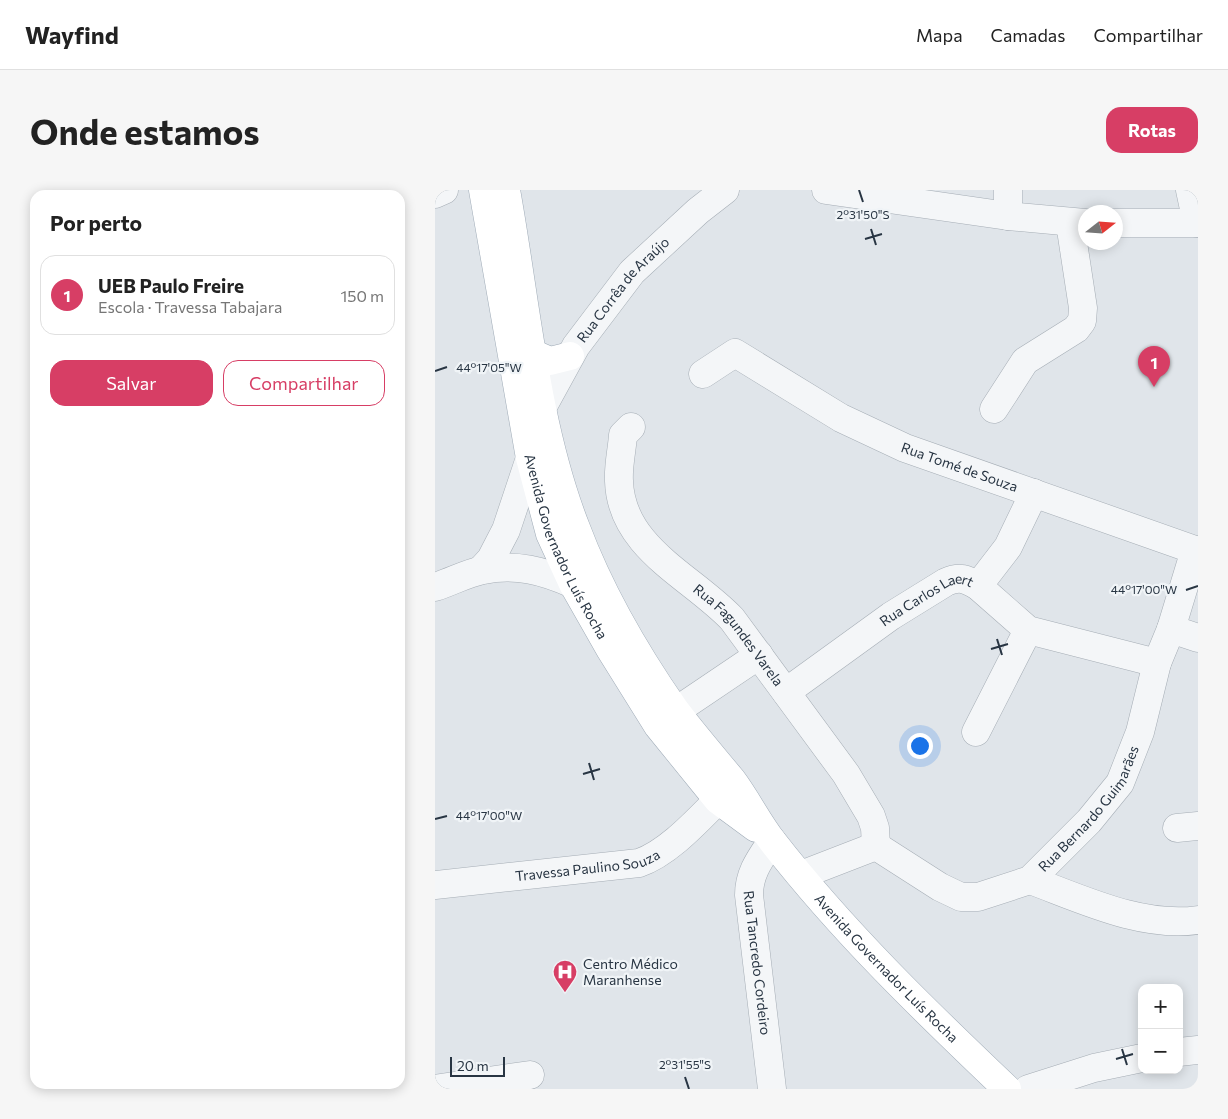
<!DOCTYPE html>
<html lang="pt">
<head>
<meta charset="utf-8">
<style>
	:root { --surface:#fff; --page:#f6f6f6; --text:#222; --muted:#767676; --line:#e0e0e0; --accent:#d73e65 }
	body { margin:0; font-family:Commissioner,sans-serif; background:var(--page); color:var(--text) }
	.controls { position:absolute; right:15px; bottom:15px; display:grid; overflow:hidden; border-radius:10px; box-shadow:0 2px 12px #0003 }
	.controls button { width:45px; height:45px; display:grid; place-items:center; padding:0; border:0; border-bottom:1px solid var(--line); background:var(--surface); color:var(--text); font:25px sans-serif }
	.compass { position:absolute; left:643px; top:15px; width:45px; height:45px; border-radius:50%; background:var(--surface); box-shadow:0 2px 12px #0003; rotate:73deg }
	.scale { position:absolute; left:15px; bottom:12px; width:55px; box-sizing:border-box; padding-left:5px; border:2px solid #283543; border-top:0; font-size:14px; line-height:18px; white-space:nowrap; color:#283543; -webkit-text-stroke:4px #f0f4f7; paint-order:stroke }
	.you { position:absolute; left:484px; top:555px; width:18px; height:18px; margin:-12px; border:4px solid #fff; border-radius:50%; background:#1a73e8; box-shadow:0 0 0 8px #1a73e833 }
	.badge { display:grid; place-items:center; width:32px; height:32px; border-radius:50%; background:var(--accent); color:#fff; font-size:16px; font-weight:700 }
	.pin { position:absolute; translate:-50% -41px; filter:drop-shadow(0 1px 2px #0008) }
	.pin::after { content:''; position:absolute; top:26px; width:18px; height:15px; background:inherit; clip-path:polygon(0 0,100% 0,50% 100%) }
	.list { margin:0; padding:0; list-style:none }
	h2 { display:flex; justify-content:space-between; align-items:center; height:65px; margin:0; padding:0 20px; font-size:21px }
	h2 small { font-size:16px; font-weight:400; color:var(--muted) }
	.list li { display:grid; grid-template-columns:32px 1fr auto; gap:15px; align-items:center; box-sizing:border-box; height:80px; margin:0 10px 10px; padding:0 10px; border:1px solid var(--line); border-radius:15px }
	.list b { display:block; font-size:19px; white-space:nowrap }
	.list p { margin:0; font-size:16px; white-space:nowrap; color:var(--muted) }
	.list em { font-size:16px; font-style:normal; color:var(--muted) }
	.actions { display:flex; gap:10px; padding:15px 20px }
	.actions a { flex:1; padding:11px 0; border:1px solid var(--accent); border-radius:15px; text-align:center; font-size:18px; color:var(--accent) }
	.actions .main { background:var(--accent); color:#fff }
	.map { position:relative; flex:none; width:763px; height:899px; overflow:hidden; border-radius:15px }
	header { display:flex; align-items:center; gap:30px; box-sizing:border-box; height:70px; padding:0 25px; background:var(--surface); border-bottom:1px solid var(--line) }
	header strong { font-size:24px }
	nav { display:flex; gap:28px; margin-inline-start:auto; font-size:18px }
	.intro { display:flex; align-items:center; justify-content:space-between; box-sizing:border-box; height:120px; padding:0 30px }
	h1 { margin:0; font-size:35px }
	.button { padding:12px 22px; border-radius:15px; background:var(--accent); color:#fff; font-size:18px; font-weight:700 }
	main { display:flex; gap:30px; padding:0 30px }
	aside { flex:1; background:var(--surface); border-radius:15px; box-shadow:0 2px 12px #0003 }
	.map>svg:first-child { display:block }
</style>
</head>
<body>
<header>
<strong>Wayfind</strong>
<nav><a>Mapa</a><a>Camadas</a><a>Compartilhar</a></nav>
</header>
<div class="intro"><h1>Onde estamos</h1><a class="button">Rotas</a></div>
<main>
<aside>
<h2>Por perto<small></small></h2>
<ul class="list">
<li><span class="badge">1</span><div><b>UEB Paulo Freire</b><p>Escola · Travessa Tabajara</p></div><em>150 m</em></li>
</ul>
<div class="actions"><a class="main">Salvar</a><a>Compartilhar</a></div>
</aside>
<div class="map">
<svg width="763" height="899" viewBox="0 0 763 899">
	<rect width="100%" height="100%" fill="#e0e5ea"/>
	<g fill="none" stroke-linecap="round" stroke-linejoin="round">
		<defs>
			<g id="minor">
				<path d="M391,0L573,26L650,33"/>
				<path d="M755,0L762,33"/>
				<path d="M0,4L9,0"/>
				<path d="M573,26V0"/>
				<path d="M680,33H763"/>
				<path id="s1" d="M268,184L300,163L406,228L470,258L763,361"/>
				<path d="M559,219L590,171L641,139L647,131L648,118L635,33"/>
				<path id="s2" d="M196,237L188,245C187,260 183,276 184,291C186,358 256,386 297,429L411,584L436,626L440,638L441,656"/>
				<path id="s3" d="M46,380L56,369L71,340L95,268L107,218L141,156L197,82L263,21L290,0"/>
				<path d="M543,396L593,440L722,473"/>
				<path d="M0,397C16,392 32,383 48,380C80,373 109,381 138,394"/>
				<path d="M736,439L763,448"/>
				<path id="s4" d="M351,502L456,426L511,392C525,386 531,389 543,396L573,357L599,303"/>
				<path d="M241,521L324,465"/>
				<path d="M541,542L593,440"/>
				<path d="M742,638L763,636"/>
				<path id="s5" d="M337,651C325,669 314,683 314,705L337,899"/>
				<path id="s6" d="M366,685L441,656L505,697L526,707H543L595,690L654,631L685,593L705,542L722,473L736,439L760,360"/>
				<path d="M595,690C647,709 706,738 763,730"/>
				<path id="s7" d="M0,695L204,673C233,663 262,631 283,610"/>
				<path d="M744,862L763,860"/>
				<path d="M0,899L95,885"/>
				<path d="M593,899L659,878L707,868"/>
			</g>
			<g id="major">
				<path id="s8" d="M48,0L95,268L115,344L138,394L175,459L223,536L283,610L321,638"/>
				<path id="s9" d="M71,0C91,110 100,234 141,338C165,402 201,464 240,520C258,544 278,567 297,590C312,610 323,633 338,652C408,742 490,821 572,899"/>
				<path d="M99,164L115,171L135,166"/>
			</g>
		</defs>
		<use href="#minor" stroke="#a5adb5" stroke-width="29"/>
		<use href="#major" stroke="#9fabb7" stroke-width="29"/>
		<use href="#minor" stroke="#f4f6f8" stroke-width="28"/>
		<use href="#major" stroke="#fff" stroke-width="28"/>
	</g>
	<path fill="none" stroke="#283543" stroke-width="2" d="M424,0L428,12M436,39L441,55M430,49L447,44M0,181L12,177M751,400L763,396M562,449L567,465M556,459L573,454M154,573L159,590M148,584L165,579M0,629L12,626M687,859L692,875M681,869L698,864M250,887L254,899"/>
	<defs>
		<symbol id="hospital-pin" viewBox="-11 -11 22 30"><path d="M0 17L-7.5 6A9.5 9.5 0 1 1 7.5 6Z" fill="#d73e65" stroke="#f0f4f7"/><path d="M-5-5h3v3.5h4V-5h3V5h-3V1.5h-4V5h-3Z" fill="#fff"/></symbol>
	</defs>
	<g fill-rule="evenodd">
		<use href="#hospital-pin" x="116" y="768" width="28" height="38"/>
	</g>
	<g text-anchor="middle" stroke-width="4.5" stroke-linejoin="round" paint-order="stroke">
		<g font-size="14" fill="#283543" stroke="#f0f4f7">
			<text dy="5" stroke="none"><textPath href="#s3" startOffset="319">Rua Corrêa de Araújo</textPath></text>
			<text dy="5" stroke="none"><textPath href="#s1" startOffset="291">Rua Tomé de Souza</textPath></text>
			<text dy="5" stroke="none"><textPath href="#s8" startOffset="368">Avenida Governador Luís Rocha</textPath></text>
			<text dy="5" stroke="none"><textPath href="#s4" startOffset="170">Rua Carlos Laert</textPath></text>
			<text dy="5" stroke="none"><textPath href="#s2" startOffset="258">Rua Fagundes Varela</textPath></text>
			<text dy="5" stroke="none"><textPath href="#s6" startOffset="345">Rua Bernardo Guimarães</textPath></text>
			<text dy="5" stroke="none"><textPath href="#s7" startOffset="154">Travessa Paulino Souza</textPath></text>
			<text dy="5" stroke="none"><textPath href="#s5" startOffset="128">Rua Tancredo Cordeiro</textPath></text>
			<text dy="5" stroke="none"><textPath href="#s9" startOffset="888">Avenida Governador Luís Rocha</textPath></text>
		</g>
		<g font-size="14" fill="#283543" stroke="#f0f4f7" text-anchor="start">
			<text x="148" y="779">Centro Médico<tspan x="148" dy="16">Maranhense</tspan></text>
		</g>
	</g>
	<g font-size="12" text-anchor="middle" fill="#283543" stroke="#f0f4f7" stroke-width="4.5" stroke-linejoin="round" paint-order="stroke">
		<text x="428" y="29">2°31'50"S</text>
		<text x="54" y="182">44°17'05"W</text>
		<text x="709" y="404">44°17'00"W</text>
		<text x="54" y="630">44°17'00"W</text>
		<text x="250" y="879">2°31'55"S</text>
	</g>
</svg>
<div class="controls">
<button>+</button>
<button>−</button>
</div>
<svg class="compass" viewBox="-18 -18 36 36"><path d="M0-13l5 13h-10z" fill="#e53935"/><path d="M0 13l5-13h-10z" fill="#767676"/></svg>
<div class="scale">20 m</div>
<div class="you"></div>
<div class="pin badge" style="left:719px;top:197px">1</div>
</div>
</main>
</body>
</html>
